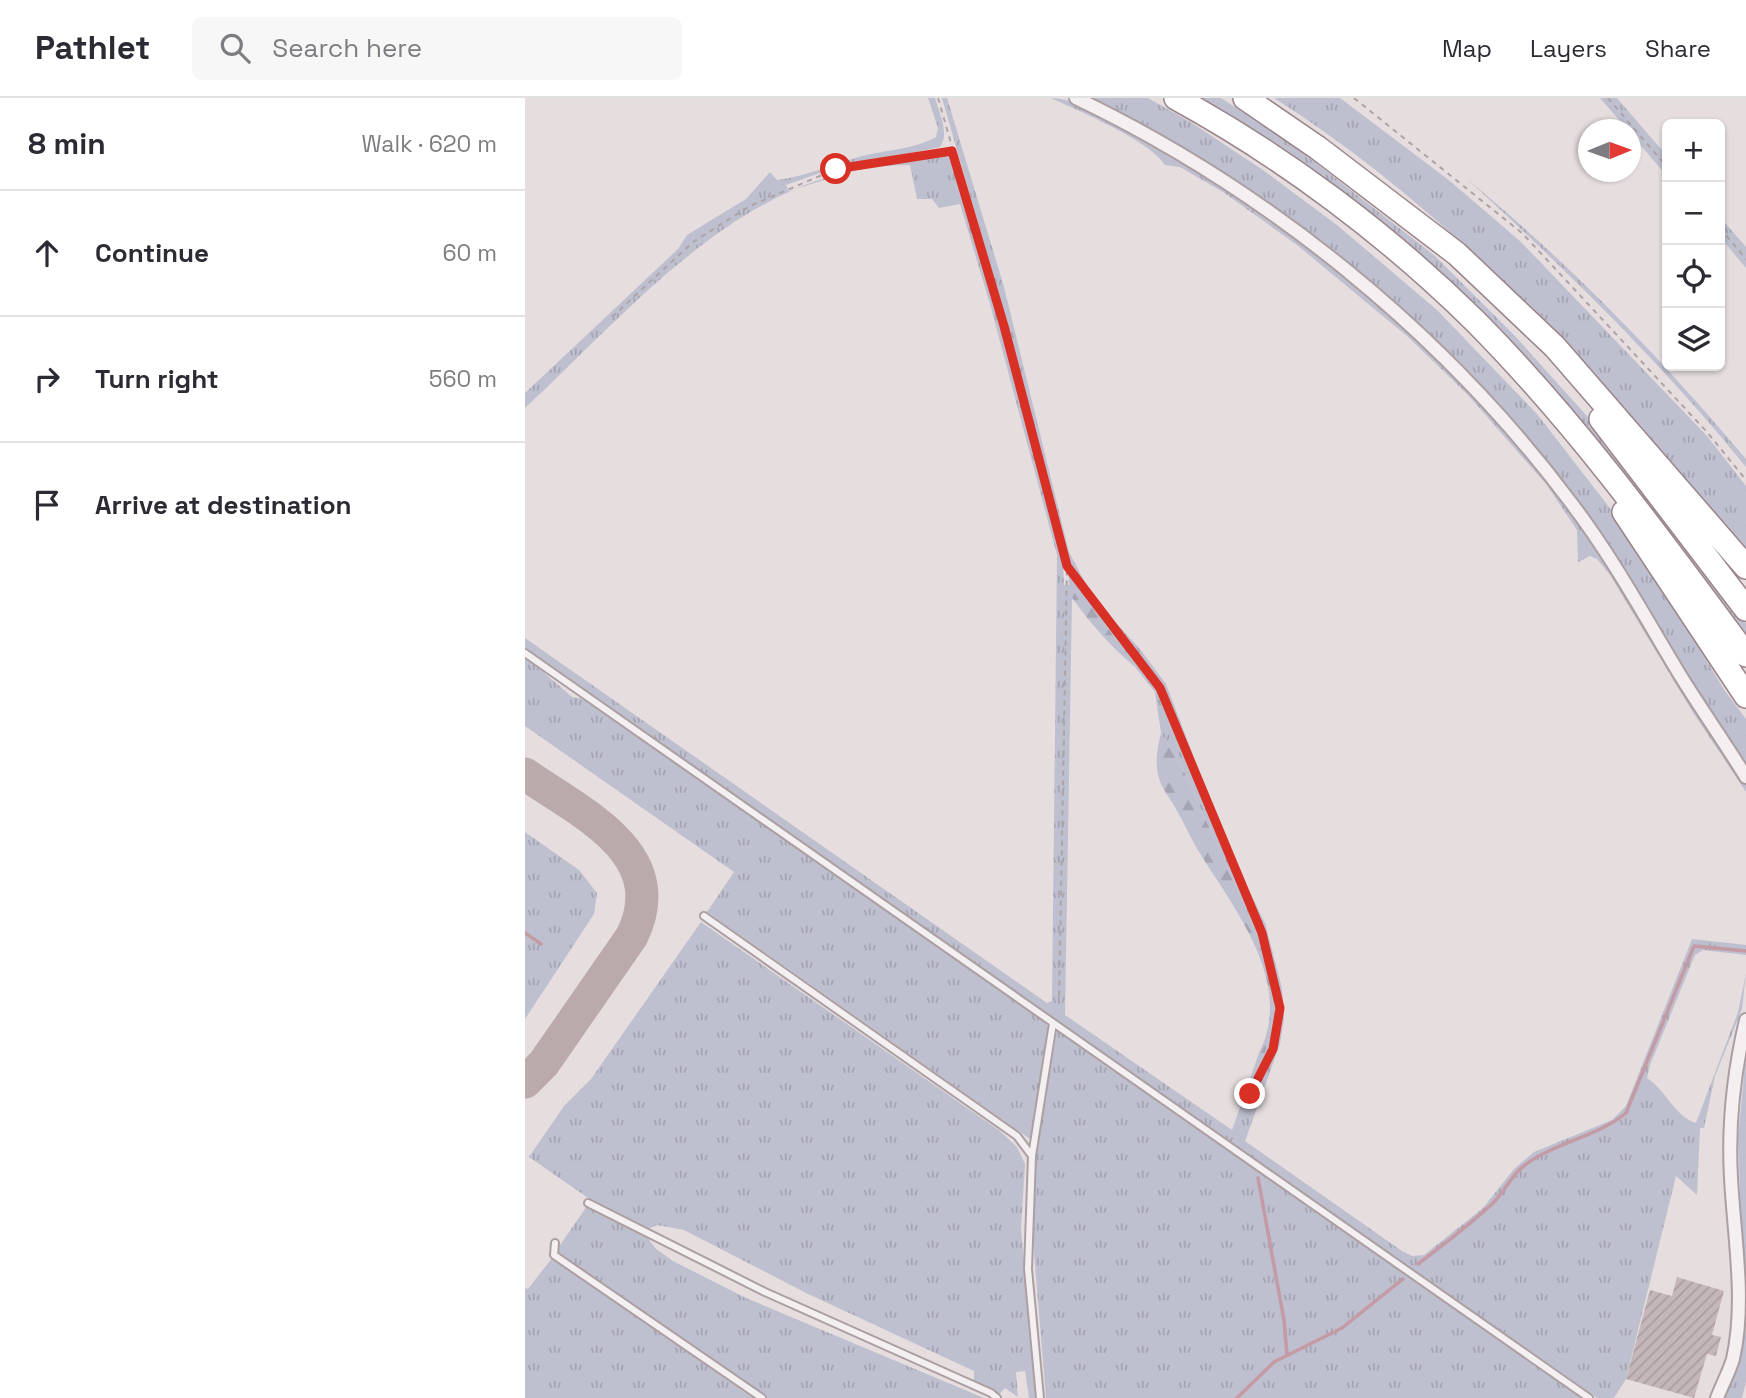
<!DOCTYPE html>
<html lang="en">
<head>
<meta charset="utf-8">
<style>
	:root { --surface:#fff; --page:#f7f7f7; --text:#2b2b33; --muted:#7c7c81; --line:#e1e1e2 }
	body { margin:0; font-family:"Space Grotesk",sans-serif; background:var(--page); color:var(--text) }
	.controls { position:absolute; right:21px; top:21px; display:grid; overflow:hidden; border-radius:10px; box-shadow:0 2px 5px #0004 }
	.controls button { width:63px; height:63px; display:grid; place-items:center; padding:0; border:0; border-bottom:2px solid var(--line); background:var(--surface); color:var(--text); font:35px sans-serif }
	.compass { position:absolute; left:1053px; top:21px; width:63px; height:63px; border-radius:50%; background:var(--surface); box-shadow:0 2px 5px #0004; rotate:89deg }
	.stop { position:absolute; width:21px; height:21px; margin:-16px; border:5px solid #d93025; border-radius:50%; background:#fff }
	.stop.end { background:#d93025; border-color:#fff; box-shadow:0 2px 7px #0008 }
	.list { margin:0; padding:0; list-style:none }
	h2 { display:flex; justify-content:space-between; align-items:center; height:91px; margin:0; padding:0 28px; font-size:30px }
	h2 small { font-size:23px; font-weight:400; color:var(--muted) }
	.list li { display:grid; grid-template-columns:46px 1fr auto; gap:21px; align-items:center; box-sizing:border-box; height:126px; padding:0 28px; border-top:2px solid var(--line) }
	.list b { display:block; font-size:26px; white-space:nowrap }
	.list em { font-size:23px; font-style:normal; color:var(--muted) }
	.icon { flex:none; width:38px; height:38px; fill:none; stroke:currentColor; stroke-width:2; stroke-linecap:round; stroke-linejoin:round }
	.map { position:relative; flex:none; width:1221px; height:1300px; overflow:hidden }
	header { display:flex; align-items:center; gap:42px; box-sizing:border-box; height:98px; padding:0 35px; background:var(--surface); border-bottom:2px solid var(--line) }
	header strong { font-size:33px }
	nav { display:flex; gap:38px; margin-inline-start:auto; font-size:24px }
	.search { width:490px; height:63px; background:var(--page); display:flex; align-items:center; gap:18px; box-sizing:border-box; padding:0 24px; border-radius:10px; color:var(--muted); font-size:26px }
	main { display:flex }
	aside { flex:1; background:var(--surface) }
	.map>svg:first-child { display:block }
</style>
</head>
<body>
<header>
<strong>Pathlet</strong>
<div class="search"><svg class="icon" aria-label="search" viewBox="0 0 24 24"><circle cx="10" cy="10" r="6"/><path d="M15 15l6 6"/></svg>Search here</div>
<nav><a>Map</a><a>Layers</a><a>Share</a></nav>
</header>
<main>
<aside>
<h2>8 min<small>Walk · 620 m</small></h2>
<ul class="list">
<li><svg class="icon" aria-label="ahead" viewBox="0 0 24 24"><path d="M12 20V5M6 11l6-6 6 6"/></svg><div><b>Continue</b></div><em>60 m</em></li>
<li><svg class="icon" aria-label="right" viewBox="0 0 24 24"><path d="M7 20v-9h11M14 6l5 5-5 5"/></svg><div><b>Turn right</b></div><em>560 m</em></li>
<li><svg class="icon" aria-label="arrive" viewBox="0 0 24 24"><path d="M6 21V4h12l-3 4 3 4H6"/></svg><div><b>Arrive at destination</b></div></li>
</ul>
</aside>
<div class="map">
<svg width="1221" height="1300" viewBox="0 0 1221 1300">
	<defs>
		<pattern id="grass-tufts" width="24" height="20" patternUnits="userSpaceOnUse" patternTransform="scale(1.75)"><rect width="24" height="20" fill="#bebfcf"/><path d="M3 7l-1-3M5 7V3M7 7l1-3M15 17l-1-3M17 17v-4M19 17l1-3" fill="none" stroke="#a4a4b2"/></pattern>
		<pattern id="forest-firs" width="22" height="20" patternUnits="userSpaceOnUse" patternTransform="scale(1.75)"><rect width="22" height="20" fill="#bebfcf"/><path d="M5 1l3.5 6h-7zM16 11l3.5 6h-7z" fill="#a4a4b2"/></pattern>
		<pattern id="building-hatch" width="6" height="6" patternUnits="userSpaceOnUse" patternTransform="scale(1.75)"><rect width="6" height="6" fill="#c5b7b9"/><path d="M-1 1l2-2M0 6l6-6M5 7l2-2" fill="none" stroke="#aa9d9f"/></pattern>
	</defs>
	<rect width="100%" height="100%" fill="#e6ddde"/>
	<path fill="url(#grass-tufts)" fill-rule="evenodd" d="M403,0H410C414,15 425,35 415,49L306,71L261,87L264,93L347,67L425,56L433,74L451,138L538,465L539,487H544L543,464L474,198L417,0H422L479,189L544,454L569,501L615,551L641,586L705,754L740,825L757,890L759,921L755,946L720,1043L877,1153L887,1158L899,1157L958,1110L989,1071L1009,1054L1087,1022L1101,1008L1167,841L1221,847V857L1178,852L1170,857L1125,967L1122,980C1141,992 1150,1019 1171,1025L1213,914L1221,875L1217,911L1190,978L1179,1030H1175L1172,1097L1151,1078L1101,1281L1089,1300H1072L0,551V540L522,905L527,903L532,457L465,206L435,106L414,110L407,101H392L385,67C223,66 108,210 0,310V295L153,151L162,137L221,101L245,74L252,82C282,78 309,66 337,58C362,52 390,51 411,39L413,30ZM551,492L557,493L590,540L612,563L610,569L630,594L636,635L658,671L738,849L750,915L740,955H734L707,1032L540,917L547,500Z
		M526,0C557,0 606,35 635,51C790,136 941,271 1046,413C1109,499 1163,594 1221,685V694L1167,613L1085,477L1072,461L1065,458L1053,464L1052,432L1021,386L942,296L882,238L772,147L698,94L655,69L640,67C622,41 556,14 526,0Z
		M560,0H623L667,25L738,72L812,127L912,212L1012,316L1105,436L1200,593L1221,621V665L1152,564L1070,428L992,330L843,184Z
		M677,0H696L764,44L909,157L989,237L1061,317L1221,525V542L1053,324L757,53Z
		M749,0H815L925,83L996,144L1182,338L1221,388V454C1082,286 935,118 749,0Z
		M1075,0H1092L1142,58V78L1106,36V32L1102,31Z
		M942,81C1043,164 1137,261 1221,361V369C1141,269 1037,168 942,81Z
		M1195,119L1221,149V170L1195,139Z
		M0,558L47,599L60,601L521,924L524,935L508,1043L182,814L209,774L0,628Z
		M0,734L54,772L72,795L69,816L0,921Z
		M176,824L475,1033L492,1049L500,1066L496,1131L511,1300H504L500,1273L491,1274L493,1299L480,1290L474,1297L449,1283V1273L283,1196L159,1132L132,1127L123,1131L66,1102L4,1059L39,1008L66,981Z
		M532,932L1058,1300H521L507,1130L511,1056Z
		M1221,955V1284L1217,1300H1198L1213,1259L1220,1224L1213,1041Z
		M62,1108L122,1139L130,1150L148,1163L221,1200L459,1300H242L31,1153Z
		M27,1160L228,1300H0V1190L3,1191Z"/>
	<path fill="url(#forest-firs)" d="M551,492L557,493L590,540L612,563L610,569C586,549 566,526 547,500Z
		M636,635L658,671L738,849L750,915L740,955H734C771,883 706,807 671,749C664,736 658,723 651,711C646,702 638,692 635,683C629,667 632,651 636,635Z"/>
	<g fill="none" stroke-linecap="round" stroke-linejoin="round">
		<path stroke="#c49aa4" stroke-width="3.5" d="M0,835L16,846
			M733,1080L759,1222L762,1257
			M893,1166C919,1146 945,1127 969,1104C980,1093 987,1076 1000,1067C1031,1044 1072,1039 1101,1015L1169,848L1221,853
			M712,1300L749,1264L817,1230L878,1181"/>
		<path stroke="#baaaac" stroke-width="33" d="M0,676C57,716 147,755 107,838L19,965L0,984"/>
	</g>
	<path fill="url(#building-hatch)" d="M1152,1179L1199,1193L1187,1237L1196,1239L1191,1258L1182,1256L1169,1300L1101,1281L1125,1192L1147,1198Z"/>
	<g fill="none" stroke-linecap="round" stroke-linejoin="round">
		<defs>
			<path id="service" d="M0,555L1064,1300
				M179,818L492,1038L507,1058L503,1171L515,1300
				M507,1058L528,925
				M63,1105L240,1194L466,1295L472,1300
				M30,1145L29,1157L237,1300"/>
			<path id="minor" d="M551,0C743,92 920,236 1047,406C1088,460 1120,519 1155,577C1176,611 1200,645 1221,679
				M1192,1300C1197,1287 1204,1274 1208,1261C1221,1204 1209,1138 1206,1080C1203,1028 1209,973 1221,922"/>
			<path id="motorway" d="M651,0C759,59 863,137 951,224C1052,326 1136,442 1221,557
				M720,0L793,50L932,156L1030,249L1221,469
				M1076,321L1221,511
				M1099,414L1221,598"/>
		</defs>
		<use href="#service" stroke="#ac9fa1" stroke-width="10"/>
		<use href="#minor" stroke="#ac9fa1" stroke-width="16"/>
		<use href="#motorway" stroke="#9b8589" stroke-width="26"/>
		<path stroke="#aea3a5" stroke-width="2" stroke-dasharray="5 5" stroke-linecap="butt" d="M413,0L479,228L542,468L534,906
			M829,0L997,135L1182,334L1221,382
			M1083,0L1142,69
			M1195,130L1221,161
			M87,219L168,144L225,108L311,71L426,54
			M542,469L636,590L737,835L756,910L748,951L725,996"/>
		<use href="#service" stroke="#f4eff0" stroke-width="6"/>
		<use href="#minor" stroke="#f4eff0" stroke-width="12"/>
		<use href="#motorway" stroke="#fff" stroke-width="23"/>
	</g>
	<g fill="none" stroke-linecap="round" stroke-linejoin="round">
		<path stroke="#d93025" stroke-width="9" d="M311,71L427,53L479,228L542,468L635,590L737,835L755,910L748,951L725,996"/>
	</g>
</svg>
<div class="controls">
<button>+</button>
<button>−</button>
<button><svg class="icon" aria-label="locate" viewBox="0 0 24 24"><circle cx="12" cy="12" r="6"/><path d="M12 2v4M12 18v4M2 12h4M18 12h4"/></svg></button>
<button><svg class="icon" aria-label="layers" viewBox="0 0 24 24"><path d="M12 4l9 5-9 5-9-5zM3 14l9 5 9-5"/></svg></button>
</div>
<svg class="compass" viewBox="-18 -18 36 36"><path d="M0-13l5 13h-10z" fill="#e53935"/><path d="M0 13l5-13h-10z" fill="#7c7c81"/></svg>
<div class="stop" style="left:311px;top:71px"></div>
<div class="stop end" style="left:725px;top:996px"></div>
</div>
</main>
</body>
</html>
